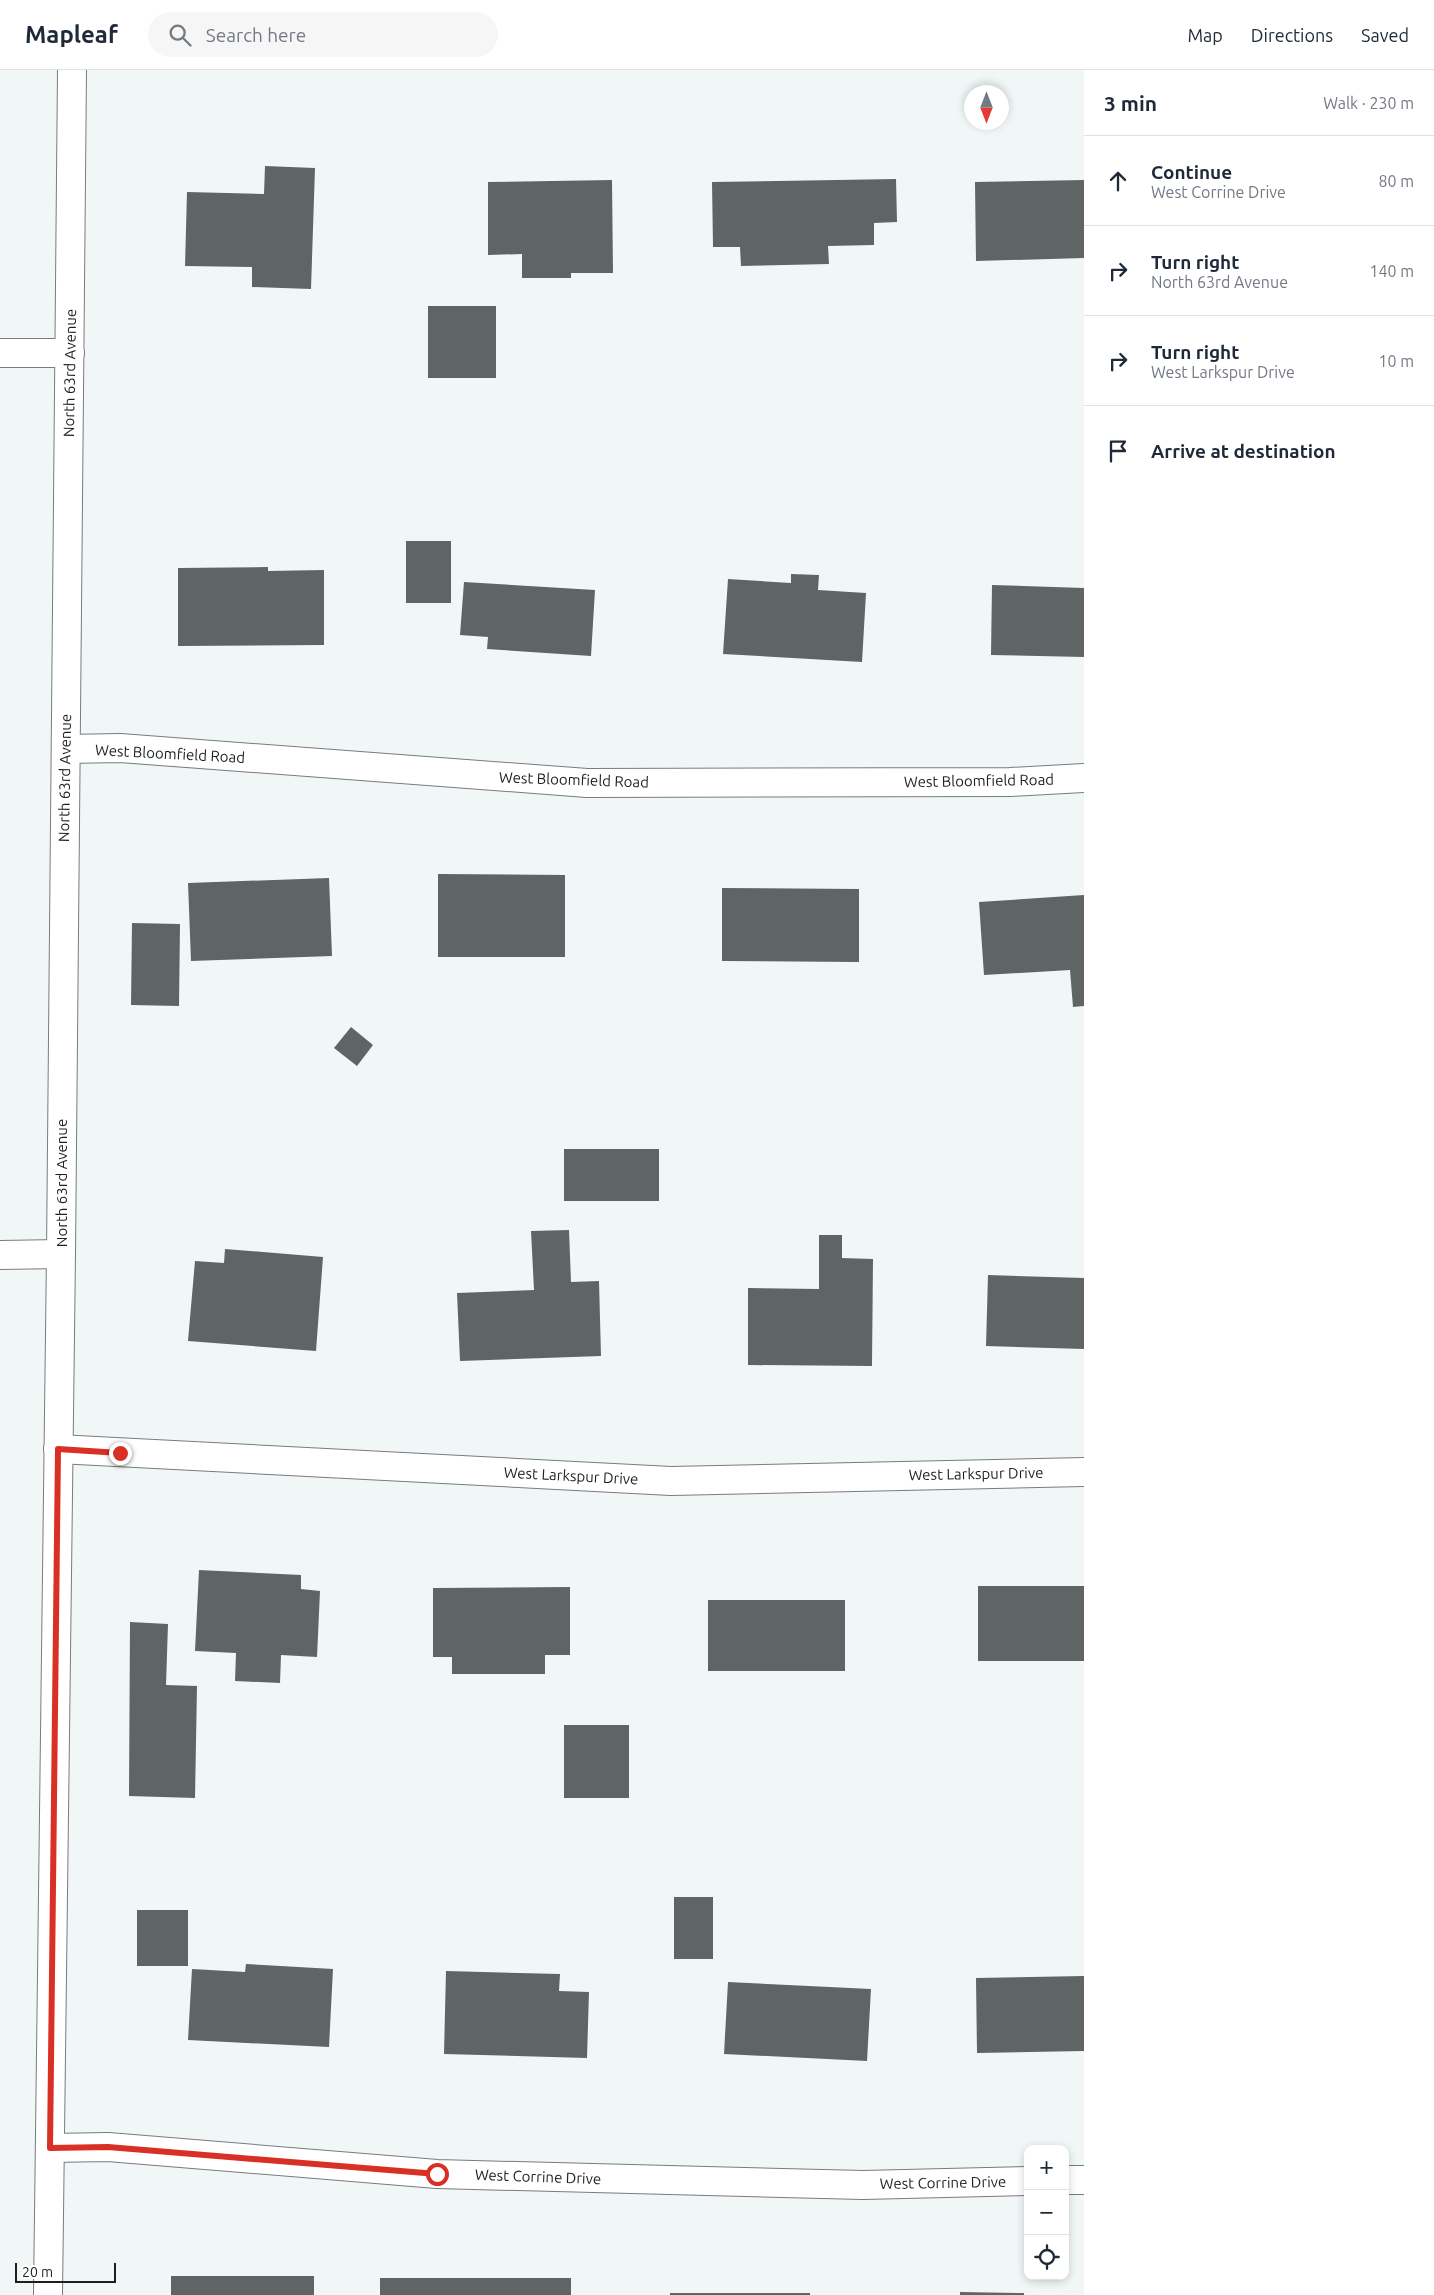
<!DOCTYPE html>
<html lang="en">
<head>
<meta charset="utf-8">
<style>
	:root { --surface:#fff; --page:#f6f6f7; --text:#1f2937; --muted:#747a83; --line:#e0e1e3 }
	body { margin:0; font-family:Ubuntu,sans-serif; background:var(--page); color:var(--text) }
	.controls { position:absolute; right:15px; bottom:15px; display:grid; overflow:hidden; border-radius:10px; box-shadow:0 2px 8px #0003 }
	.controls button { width:45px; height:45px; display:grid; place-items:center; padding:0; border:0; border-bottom:1px solid var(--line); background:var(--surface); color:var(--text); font:25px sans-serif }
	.compass { position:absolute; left:964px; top:15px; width:45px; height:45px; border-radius:50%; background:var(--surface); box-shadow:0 2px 8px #0003; rotate:180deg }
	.scale { position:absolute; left:15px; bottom:12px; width:101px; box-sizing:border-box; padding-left:5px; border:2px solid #1e2020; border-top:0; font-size:14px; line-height:18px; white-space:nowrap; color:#1e2020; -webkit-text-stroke:4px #fff; paint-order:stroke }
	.stop { position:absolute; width:15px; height:15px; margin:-11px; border:4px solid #d93025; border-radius:50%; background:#fff }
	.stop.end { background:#d93025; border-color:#fff; box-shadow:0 1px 5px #0008 }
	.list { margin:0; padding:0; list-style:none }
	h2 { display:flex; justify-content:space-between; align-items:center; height:65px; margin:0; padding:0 20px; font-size:21px }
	h2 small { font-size:16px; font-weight:400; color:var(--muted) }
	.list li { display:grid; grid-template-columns:32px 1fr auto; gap:15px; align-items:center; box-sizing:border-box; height:90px; padding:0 20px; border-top:1px solid var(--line) }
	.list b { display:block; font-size:19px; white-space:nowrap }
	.list p { margin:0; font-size:16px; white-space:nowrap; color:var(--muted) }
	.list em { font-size:16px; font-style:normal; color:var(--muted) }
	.icon { flex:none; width:28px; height:28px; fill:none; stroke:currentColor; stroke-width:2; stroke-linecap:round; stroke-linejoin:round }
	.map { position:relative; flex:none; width:1084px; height:2225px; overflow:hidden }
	header { display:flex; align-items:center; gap:30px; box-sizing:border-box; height:70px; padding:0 25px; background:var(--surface); border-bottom:1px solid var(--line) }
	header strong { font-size:24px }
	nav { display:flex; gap:28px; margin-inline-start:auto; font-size:18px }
	.search { width:350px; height:45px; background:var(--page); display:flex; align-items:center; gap:12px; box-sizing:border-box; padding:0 18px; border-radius:28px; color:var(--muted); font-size:19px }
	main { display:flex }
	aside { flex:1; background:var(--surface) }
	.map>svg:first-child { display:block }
</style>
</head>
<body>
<header>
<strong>Mapleaf</strong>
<div class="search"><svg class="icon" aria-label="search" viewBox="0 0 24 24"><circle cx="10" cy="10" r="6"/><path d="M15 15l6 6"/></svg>Search here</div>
<nav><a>Map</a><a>Directions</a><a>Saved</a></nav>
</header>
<main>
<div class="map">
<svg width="1084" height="2225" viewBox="0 0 1084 2225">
	<rect width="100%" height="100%" fill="#f1f7f7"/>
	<path fill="#5f6464" d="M265,96L315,98L311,219L252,217V197L185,196L187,122L264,124Z
		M896,109L897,152L874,153V175L828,176L829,194L741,196L740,177H713L712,112Z
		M612,110L613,203H571V208H522V184L488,185V112Z
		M1084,110V188L976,191L975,112Z
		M428,236H496V308H428Z
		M406,471H451V533H406Z
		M268,497V501L324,500V575L178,576V498Z
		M791,504L819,505L818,520L866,523L862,592L723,584L728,509L791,513Z
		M464,512L595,520L591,586L487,579L488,567L460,565Z
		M992,515L1084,518V587L991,585Z
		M438,804L565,805V887H438Z
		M329,808L332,886L191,891L188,813Z
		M722,818L859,819V892L722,891Z
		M1084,825V936L1073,937L1070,900L984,905L979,832Z
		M132,853L180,854L179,936L131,935Z
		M351,957L373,975L357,996L334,978Z
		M564,1079H659V1131H564Z
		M569,1160L571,1212L599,1211L601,1286L460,1291L457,1223L534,1220L531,1161Z
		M819,1165H842V1188L873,1189L872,1296L748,1295V1218L819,1219Z
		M225,1179L323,1187L316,1281L188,1271L195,1191L224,1193Z
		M988,1205L1084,1208V1279L986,1276Z
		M199,1500L301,1505V1519L320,1521L317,1587L281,1585L280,1613L235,1611L236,1583L195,1581Z
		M978,1516H1084V1591H978Z
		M570,1517V1585H545V1604H452V1587H433V1518Z
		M708,1530H845V1601H708Z
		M130,1552L168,1554L166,1615L197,1616L195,1728L129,1726Z
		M564,1655H629V1728H564Z
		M674,1827H713V1889H674Z
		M137,1840H188V1896H137Z
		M246,1894L333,1899L329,1977L188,1970L192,1899L245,1902Z
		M446,1901L560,1904L559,1921L589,1922L587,1988L444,1984Z
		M1084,1906V1981L977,1983L976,1908Z
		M728,1912L871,1919L867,1991L724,1984Z
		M171,2206H314V2225H171Z
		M380,2208H571V2225H380Z
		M960,2222L1024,2223V2225H960Z
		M670,2223H810V2225H670Z"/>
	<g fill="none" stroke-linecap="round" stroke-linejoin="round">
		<defs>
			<path id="minor" d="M0,283H70
				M66,679L120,678L587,713L1010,712L1084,708
				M0,1185L61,1184
				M58,1379L671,1411L1084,1402
				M50,2078L108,2077L437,2104L863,2115L1028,2111
				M1065,2110H1084"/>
			<path id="tertiary" d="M48,2225L61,1184L72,0"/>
		</defs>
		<use href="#minor" stroke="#777c7d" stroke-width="30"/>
		<use href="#tertiary" stroke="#777c7d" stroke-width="30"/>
		<use href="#minor" stroke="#fff" stroke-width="28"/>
		<use href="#tertiary" stroke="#fff" stroke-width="28"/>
	</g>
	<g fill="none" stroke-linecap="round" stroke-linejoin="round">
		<path stroke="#d93025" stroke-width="6" d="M120,1383L58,1379L50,2078L108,2077L437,2104"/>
	</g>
	<g text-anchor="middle" stroke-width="5" stroke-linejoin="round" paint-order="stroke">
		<g font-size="15" fill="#1e2020" stroke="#fff">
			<text transform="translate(70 303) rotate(-89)" y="5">North 63rd Avenue</text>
			<text transform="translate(170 684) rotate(3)" y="5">West Bloomfield Road</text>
			<text transform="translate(65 708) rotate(-89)" y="5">North 63rd Avenue</text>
			<text transform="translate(574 710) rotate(2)" y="5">West Bloomfield Road</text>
			<text transform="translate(979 711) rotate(-1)" y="5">West Bloomfield Road</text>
			<text transform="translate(62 1113) rotate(-90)" y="5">North 63rd Avenue</text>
			<text transform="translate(976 1404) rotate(-1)" y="5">West Larkspur Drive</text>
			<text transform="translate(571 1406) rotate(3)" y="5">West Larkspur Drive</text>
			<text transform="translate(538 2107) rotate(2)" y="5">West Corrine Drive</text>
			<text transform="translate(943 2113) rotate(-1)" y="5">West Corrine Drive</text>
		</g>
	</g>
</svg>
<div class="controls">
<button>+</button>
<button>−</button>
<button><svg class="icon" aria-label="locate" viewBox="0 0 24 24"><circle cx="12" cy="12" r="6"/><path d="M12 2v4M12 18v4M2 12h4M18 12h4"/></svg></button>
</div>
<svg class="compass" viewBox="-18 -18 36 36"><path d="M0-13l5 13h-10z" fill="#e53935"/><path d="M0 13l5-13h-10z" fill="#747a83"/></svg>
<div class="scale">20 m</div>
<div class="stop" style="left:437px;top:2104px"></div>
<div class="stop end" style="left:120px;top:1383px"></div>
</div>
<aside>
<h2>3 min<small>Walk · 230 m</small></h2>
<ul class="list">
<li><svg class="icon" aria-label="ahead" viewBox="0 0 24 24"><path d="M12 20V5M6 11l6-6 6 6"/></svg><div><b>Continue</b><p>West Corrine Drive</p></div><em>80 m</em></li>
<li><svg class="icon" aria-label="right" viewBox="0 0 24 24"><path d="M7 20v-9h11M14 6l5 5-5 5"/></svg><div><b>Turn right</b><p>North 63rd Avenue</p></div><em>140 m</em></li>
<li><svg class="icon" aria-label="right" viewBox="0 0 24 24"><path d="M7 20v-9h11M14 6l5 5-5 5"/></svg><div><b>Turn right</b><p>West Larkspur Drive</p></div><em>10 m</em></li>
<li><svg class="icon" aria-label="arrive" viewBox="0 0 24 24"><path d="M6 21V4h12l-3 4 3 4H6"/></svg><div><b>Arrive at destination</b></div></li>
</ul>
</aside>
</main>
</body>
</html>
